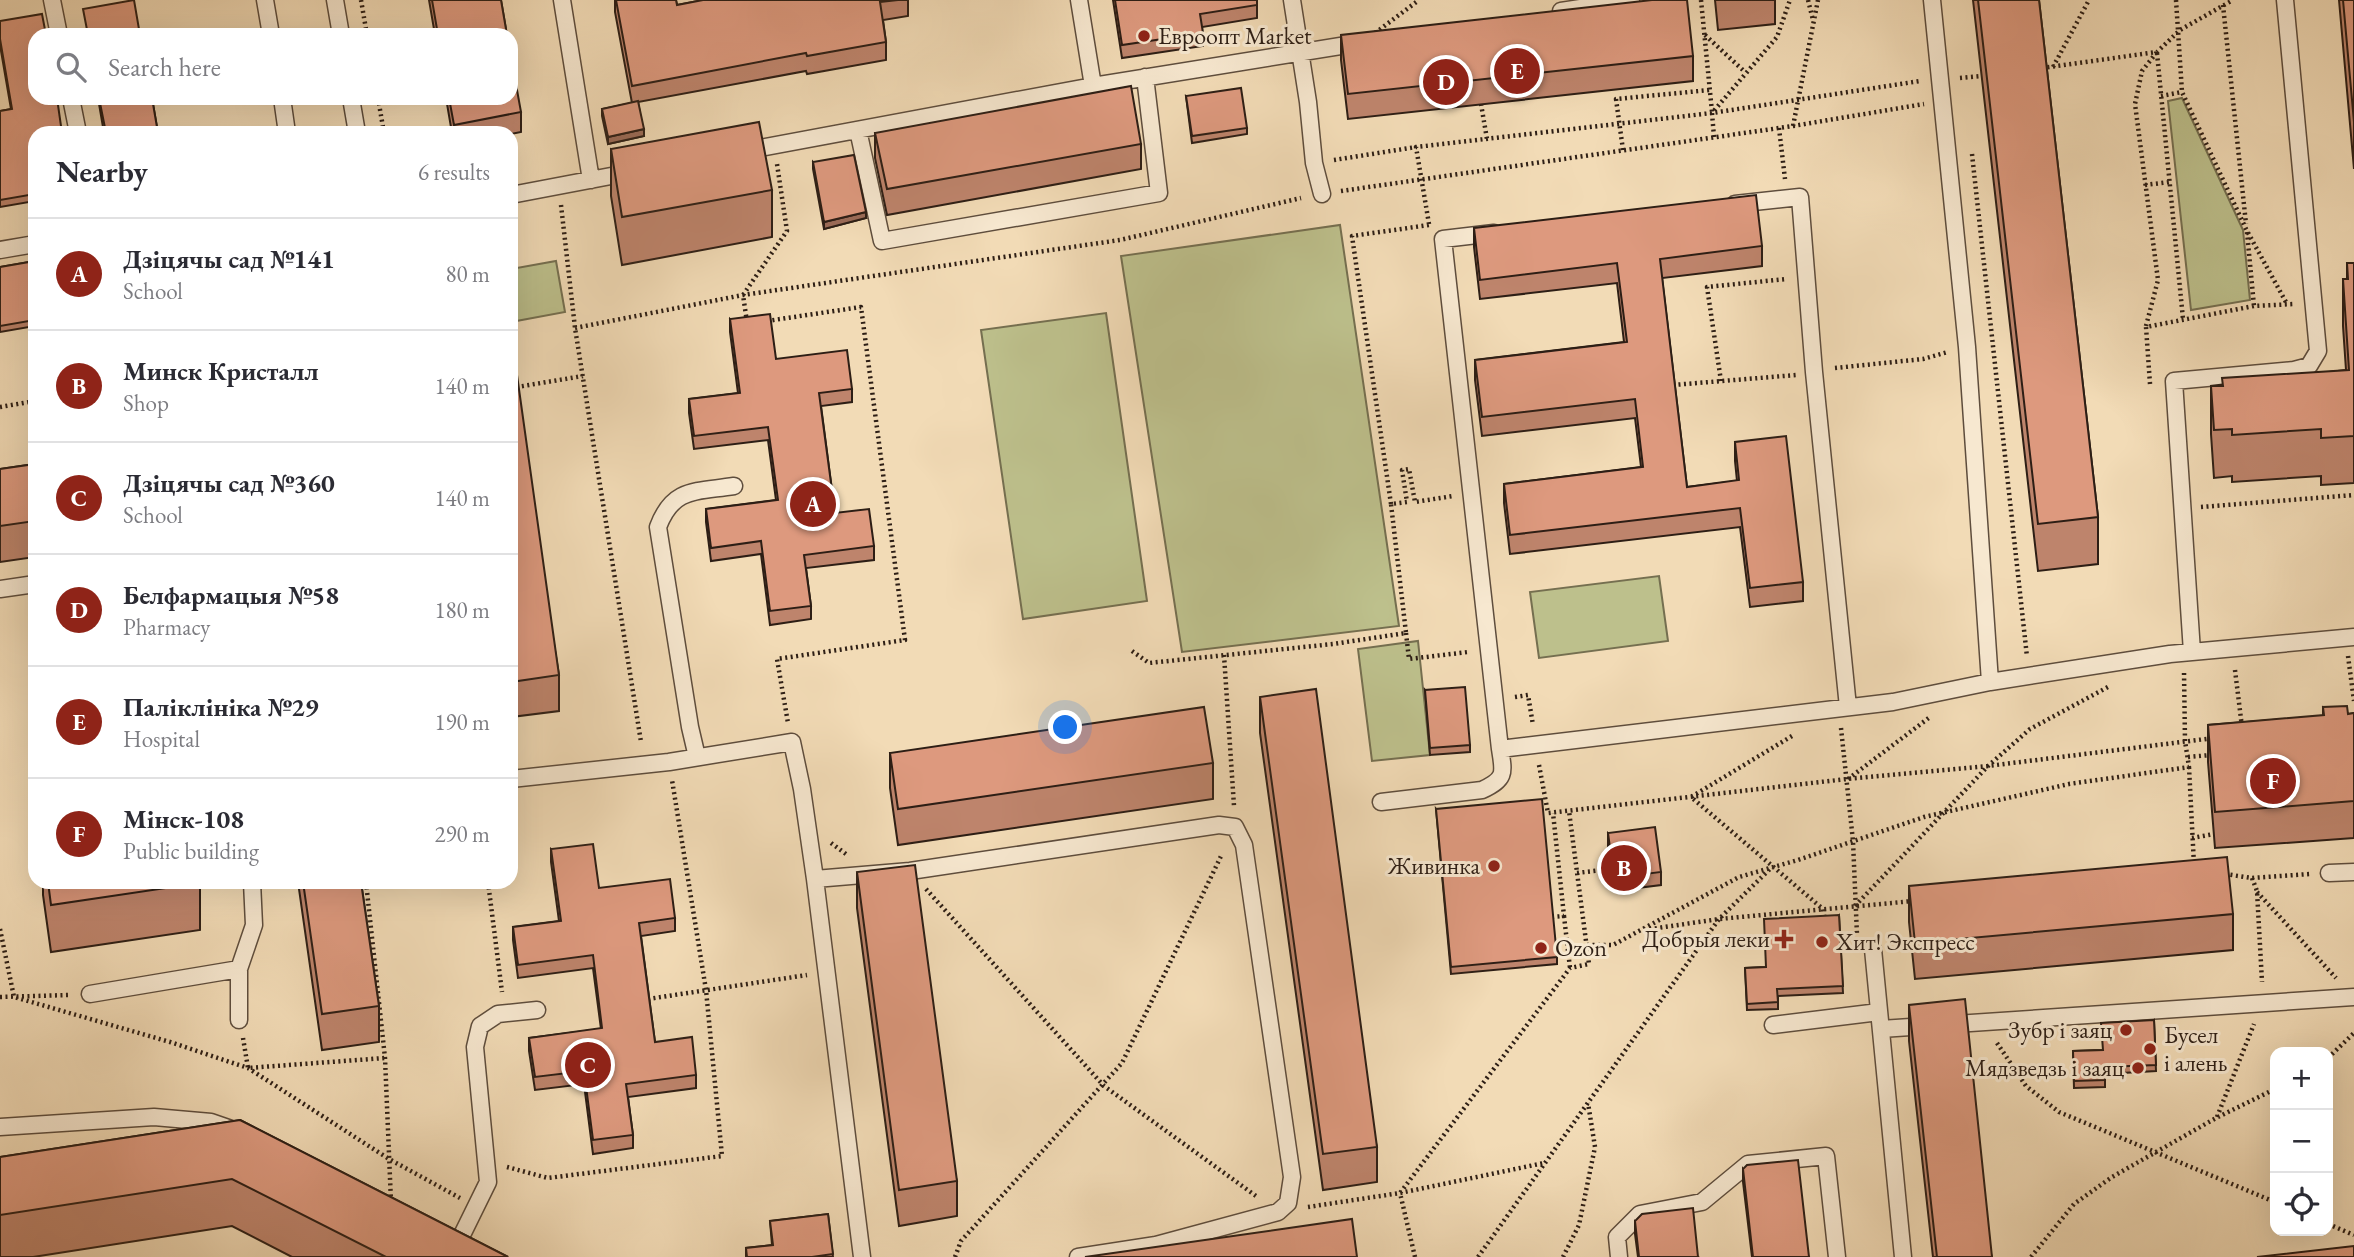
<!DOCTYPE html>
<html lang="en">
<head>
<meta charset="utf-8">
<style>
	:root { --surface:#fff; --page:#f7f7f7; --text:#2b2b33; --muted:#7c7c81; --line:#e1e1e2; --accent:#8f2418 }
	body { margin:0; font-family:"EB Garamond",serif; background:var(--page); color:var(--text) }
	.controls { position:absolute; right:21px; bottom:21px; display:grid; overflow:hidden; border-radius:14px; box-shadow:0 7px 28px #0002 }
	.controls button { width:63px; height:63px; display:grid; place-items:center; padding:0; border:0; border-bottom:2px solid var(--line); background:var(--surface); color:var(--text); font:35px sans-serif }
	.you { position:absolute; left:1066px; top:728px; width:24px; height:24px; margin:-18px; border:5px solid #fff; border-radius:50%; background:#1a73e8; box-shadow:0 0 0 10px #1a73e833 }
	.badge { display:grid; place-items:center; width:46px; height:46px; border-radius:50%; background:var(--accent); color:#fff; font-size:23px; font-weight:700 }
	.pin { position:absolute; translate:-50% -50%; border:4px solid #fff; box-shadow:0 2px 7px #0006 }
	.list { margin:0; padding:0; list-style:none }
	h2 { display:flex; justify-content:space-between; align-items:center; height:91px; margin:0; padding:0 28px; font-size:30px }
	h2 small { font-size:23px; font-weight:400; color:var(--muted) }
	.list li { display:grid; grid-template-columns:46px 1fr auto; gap:21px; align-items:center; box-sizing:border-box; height:112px; padding:0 28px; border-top:2px solid var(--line) }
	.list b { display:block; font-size:26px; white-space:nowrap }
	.list p { margin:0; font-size:23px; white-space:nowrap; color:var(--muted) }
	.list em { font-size:23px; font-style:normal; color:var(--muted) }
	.icon { flex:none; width:38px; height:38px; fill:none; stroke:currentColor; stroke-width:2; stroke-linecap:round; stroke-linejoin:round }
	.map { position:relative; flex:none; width:2354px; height:1257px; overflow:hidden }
	.search { position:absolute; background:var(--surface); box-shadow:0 7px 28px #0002; left:28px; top:28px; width:490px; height:77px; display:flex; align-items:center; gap:18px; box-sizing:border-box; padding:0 24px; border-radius:21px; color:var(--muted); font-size:26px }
	.panel { position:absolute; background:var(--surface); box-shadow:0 7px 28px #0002; left:28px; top:126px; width:490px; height:763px; border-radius:21px }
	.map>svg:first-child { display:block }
</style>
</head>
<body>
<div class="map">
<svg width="2354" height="1257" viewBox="0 0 2354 1257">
	<rect width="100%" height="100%" fill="#f2dbb6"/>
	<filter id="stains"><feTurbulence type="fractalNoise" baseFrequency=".00286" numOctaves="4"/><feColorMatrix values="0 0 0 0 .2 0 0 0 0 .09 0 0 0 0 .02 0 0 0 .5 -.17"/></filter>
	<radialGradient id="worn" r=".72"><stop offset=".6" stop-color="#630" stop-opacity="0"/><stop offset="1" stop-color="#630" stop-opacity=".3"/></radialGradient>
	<path fill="#bdc08c" stroke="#756f50" stroke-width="2" d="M2182,98L2243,230L2250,300L2191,310L2168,101Z
		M1340,225L1399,626L1182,652L1121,256Z
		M556,261L565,312L511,322V269Z
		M1106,313L1147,601L1023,619L981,330Z
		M1659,576L1668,641L1539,658L1530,592Z
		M1418,641L1430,755L1372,761L1358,649Z"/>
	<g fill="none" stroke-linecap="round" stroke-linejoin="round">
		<defs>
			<path id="lane" d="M52,0L59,35
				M265,0L271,35
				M335,0L341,35
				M562,0L591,180
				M1079,0L1093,86
				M1292,0L1308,102L1314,163L1322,194
				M1932,0L1967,347L1990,682
				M1561,11L1631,0
				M71,98L78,133
				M282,98L287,133
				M351,98L357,133
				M858,130L882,241L1159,193L1145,77
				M744,151L1093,86L1359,43
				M511,195L632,172
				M1735,204L1800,197L1814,372L1848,707
				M1494,233L1443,239L1500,749
				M0,250L35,244
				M0,589L35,584
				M2192,652L2174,381L2294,370L2309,366L2318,351L2285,0
				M697,757L690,727L658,527C673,487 696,492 734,486
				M511,779L669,762L792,742L802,789L815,879L862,1257
				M1381,802L1482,790C1506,779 1504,773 1500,749L1893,702L1990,682L2170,654L2354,637
				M2329,873L2354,872
				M815,879L910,871L1219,825L1235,827L1244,845L1292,1177L1288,1203L1278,1212L1156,1245L1078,1257
				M1873,949L1903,1257
				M90,994L239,969
				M239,1020V969L254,925L252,882
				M1773,1025L1879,1012
				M1881,1029L2354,997
				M0,1127L154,1117L211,1122L237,1131
				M461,1237L488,1182L475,1047L480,1026L498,1014L537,1010
				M1619,1257L1617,1237L1640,1214L1702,1202L1748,1164L1826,1156L1837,1257"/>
		</defs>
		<use href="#lane" stroke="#5e4d3d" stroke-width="19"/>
		<path stroke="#2d1e15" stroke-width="4.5" stroke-dasharray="2 3.5" stroke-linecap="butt" d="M361,0L367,35
			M1701,0L1712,112
			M1808,0L1813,20
			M2176,0L2182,92L2246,229L2287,304
			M2223,5L2246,224
			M1375,33L1419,0
			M1705,35L1745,72
			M2157,53L2183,319
			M2053,67L2089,0
			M2042,68L2157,52L2180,30L2233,0
			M1960,78L1982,76
			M2161,96L2182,92
			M378,98L384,133
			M1481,104L1487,139
			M1793,126L1818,0
			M1779,128L1785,179
			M1714,137L1712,113L1777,37L1790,0
			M1623,150L1616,99L1710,90
			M1972,154L2027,657
			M1334,160L1416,147
			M2145,185L2170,182
			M1341,191L1793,126L1924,104
			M561,205L575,328L641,742
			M1429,224L1416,147L1712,113L1920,81
			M2247,232L2254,306
			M767,321L861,307L905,640L777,659L788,723
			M747,322L743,295L787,231L777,164
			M2146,326L2158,280L2135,104L2142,71L2157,52
			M575,328L743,295L1120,240L1301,198
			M1835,368L1923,359L1948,352
			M1721,381L1707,287L1786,279
			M2150,384L2146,327L2254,306L2294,304
			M1673,385L1796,375
			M511,388L583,376
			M0,407L35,401
			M1391,504L1352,236L1429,225
			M2201,507L2354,495
			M1406,633L1409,659L1468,652
			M1132,651L1149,663L1333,644L1406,633L1391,504L1407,502L1402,470L1409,469L1415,502L1453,496
			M1224,655L1234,806
			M2348,656L2354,701
			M2235,670L2242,727
			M1515,697L1528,695L1533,725
			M1841,728L1853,841L1857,935
			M1792,736L1691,797L1823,909L1825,920
			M2188,757L2211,755
			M1539,765L1548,813L1847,779L1988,766L2214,738
			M2189,767L2194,865
			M1848,779L1930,717
			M2192,838L2214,834
			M831,843L846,854
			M1577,873L1611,869
			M2225,874L2252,878L2310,874
			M2252,878L2257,891L2262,982
			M366,882L385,1058L391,1202
			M488,882L502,992
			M926,889L1104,1086L1256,1196
			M2257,892L2336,978
			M1855,906L1988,766L2030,729L2108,687
			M1564,916L1570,968
			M1552,917L1564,916L1553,813
			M0,929L14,997L170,1042L248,1068L389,1159L460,1198
			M1644,930L1719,919L1913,901
			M1587,945H1613L1739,877L1798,860L1924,817L2069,784L2189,767L2185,741L2184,671
			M0,997L69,995
			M648,999L807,975
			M243,1038L248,1068L385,1058
			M1997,1043L2026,1086L2059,1112L2275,1202
			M2328,1058L2354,1033
			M2217,1117L2254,1024
			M507,1167L548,1178L722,1156L706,990L672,780
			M1308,1207L1400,1193L1570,968L1589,964L1569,811
			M2328,1224L2354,1235
			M955,1257L961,1241L1122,1063L1222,854
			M1415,1257L1400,1193L1544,1163
			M1478,1257L1719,919L1772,867
			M1563,1257L1579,1225L1595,1147L1588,1103
			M2031,1257L2074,1204L2112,1177L2216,1118L2275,1089"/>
		<use href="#lane" stroke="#f7e8d0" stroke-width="16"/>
	</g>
	<path fill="#be846c" stroke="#2d1e15" stroke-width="2" d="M429,0H501L507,35H435Z
		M615,0H676L677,5L703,0H908V16L883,20L886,42V60L807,74L806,71L638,102L644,136L608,144L602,116V109L632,103L615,12Z
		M1113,0H1257V18L1202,27L1203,46L1122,58Z
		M1715,0H1775V24L1718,30Z
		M1973,0H2039L2098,517V564L2038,571Z
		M2339,0H2354V169Z
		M0,21L35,133V201L0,207V111L11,109L0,45Z
		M1341,35L1693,56V81L1348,119L1341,60Z
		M1186,96L1247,128V134L1192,143Z
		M98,98H152L158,133H104Z
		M446,98H511L521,112V132L511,134L452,133Z
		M875,133L1141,144V169L887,215L875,158Z
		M611,149L772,190V237L622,265L611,196Z
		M813,162L866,218L824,229L813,169Z
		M1474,228L1762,246V266L1662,278L1687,487L1737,481L1735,461V442L1803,582V601L1750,607L1740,527L1510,554L1504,503V484L1641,467L1635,418L1482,436L1475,380V360L1624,342L1617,283L1480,299L1474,247Z
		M35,261V326L0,332V267Z
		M2347,263H2354V483L2321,485V476L2232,482V476L2214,478L2211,434V386L2346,370L2343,326V279H2347Z
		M730,319L776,359L852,389V402L821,406L835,513L874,546V560L806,568L811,606V619L770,625L761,554L711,561L706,522V509L776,500L768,440L694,449L689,413V399L738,393L730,332Z
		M511,376L559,675V711L511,717Z
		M35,464V557L0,562V469Z
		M1425,690L1470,745V752L1430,755Z
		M1260,697L1377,1147V1182L1323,1190L1260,733Z
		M2323,707L2348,714L2354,713V838L2215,848L2208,762V725L2323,716Z
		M890,753L1213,763V799L898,845L890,788Z
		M1436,809L1557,957V964L1451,974Z
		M1608,833L1661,872V885L1614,891L1608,846Z
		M551,849L599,888L675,918V931L641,936L655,1042L696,1075V1088L628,1097L633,1135V1148L593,1154L584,1084L535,1090L529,1051V1038L601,1029L593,968L518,978L513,940V927L559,921L551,862Z
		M857,872L957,1181V1216L899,1226L857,908Z
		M43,882H200V930L51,952L43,895Z
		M298,882H361L379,1006V1042L322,1050Z
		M1909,886L2233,914V950L1915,979L1909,922Z
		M1839,915L1843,993L1778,996V1009L1747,1010L1745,968L1766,967Z
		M1909,1005L1992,1257H1933L1909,1041Z
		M2154,1020L2156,1071L2105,1074V1087L2074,1088L2073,1051L2102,1050Z
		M240,1120L508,1257H292L232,1226L33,1257H0V1157Z
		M1743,1169L1809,1257H1752L1743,1182Z
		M828,1214L833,1257H746V1248L772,1245L770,1221Z
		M1635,1221L1698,1257H1638L1635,1234Z"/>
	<path fill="#9b6b58" stroke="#2d1e15" stroke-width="2" d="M644,129V136L608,144V137Z
		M866,212V218L824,229V222Z"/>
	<path fill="#dd997e" stroke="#2d1e15" stroke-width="2" d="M134,0L140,35H88L83,9Z
		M432,0H501L507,35H438Z
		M616,0H676L677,5L703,0H898L880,2L886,42L807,56L806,53L632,86Z
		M1115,0H1257V5L1200,14L1203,33L1122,45Z
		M1652,0H1687L1693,56L1348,94L1341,35Z
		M1978,0H2039L2098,517L2038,524Z
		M2343,0H2354V122Z
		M42,14L46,35H35V98H57L62,133H35V194L0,200V111L12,109L0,39V21Z
		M511,57L521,112L454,125L449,98H511Z
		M1131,86L1141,144L887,189L875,133Z
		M1241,88L1247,128L1192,136L1186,96Z
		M99,98H152L158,133H106Z
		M638,101L644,129L608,137L602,109Z
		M759,122L772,190L622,217L611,149Z
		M854,155L866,212L824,222L813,162Z
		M1756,195L1762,246L1660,259L1687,487L1739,480L1735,442L1786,436L1803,582L1750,588L1740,508L1510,535L1504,484L1643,467L1635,399L1482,417L1475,360L1627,342L1617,263L1480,280L1474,228Z
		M35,261V320L0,326V267Z
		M2347,263H2354V436L2321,438V429L2232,435V429L2214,430L2211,386H2223L2222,378L2349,370L2343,279H2348Z
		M770,314L776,359L847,350L852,389L819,393L835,513L869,509L874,546L804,555L811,606L770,611L761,541L711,548L706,509L778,500L768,427L694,436L689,399L740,393L730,319Z
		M517,375L559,675L511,682V376Z
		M35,464V521L0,526V469Z
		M1465,687L1470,745L1430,748L1425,690Z
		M1316,689L1377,1147L1323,1154L1260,697Z
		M2347,706L2348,714L2354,713V801L2215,812L2208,725L2324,715L2323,707Z
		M1204,707L1213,763L898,809L890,753Z
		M1542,799L1557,957L1451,967L1436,809Z
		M1655,827L1661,872L1614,878L1608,833Z
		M593,844L599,888L670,879L675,918L639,923L655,1042L692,1037L696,1075L626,1084L633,1135L593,1140L584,1071L535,1077L529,1038L602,1028L593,955L518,965L513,927L561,921L551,849Z
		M2227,857L2233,914L1915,943L1909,886Z
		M915,865L957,1181L899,1190L857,872Z
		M48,882H200V883L51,905Z
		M303,882H361L379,1006L322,1014Z
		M1839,915L1843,986L1777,989L1778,1002L1747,1004L1745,968L1766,967L1764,919Z
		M1965,999L1992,1257H1937L1909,1005Z
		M2154,1020L2156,1065L2104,1067L2105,1080L2074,1081L2073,1051L2103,1050L2101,1023Z
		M240,1120L508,1257H386L232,1179L0,1215V1157Z
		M1798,1160L1809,1257H1753L1743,1169L1747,1165Z
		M1693,1208L1698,1257H1639L1635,1221L1642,1214Z
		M828,1214L833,1254L812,1257H747L746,1248L773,1245L770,1221Z
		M1352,1219L1357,1257H1085Z
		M2354,1246V1257H2257Z"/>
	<g fill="#8f2418" stroke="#f7e8d0" stroke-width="2.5">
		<circle cx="1144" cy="36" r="7"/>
		<circle cx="1494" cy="866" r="7"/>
		<path d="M1780.5 928.5h7v7h7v7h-7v7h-7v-7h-7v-7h7z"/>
		<circle cx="1822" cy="942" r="7"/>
		<circle cx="1541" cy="948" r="7"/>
		<circle cx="2126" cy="1030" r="7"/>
		<circle cx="2150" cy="1049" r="7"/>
		<circle cx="2138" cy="1068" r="7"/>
	</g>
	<g text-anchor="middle" stroke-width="6" stroke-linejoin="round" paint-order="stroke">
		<g font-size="24" fill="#2d1e15" stroke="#f7e8d0" text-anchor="start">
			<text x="1158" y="44">Евроопт Market</text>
			<text x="1480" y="874" text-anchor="end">Живинка</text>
			<text x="1770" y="947" text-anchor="end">Добрыя леки</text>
			<text x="1836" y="950">Хит! Экспресс</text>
			<text x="1555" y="956">Ozon</text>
			<text x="2112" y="1038" text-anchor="end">Зубр і заяц</text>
			<text x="2164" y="1043">Бусел<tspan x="2164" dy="28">і алень</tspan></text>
			<text x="2124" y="1076" text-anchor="end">Мядзведзь і заяц</text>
		</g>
	</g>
	<rect width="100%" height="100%" filter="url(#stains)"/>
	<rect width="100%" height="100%" fill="url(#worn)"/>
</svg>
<div class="controls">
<button>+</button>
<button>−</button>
<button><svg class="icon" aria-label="locate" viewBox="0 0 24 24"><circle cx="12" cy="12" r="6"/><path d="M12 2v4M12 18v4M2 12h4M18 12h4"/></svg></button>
</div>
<div class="you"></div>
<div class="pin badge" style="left:813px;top:504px">A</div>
<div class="pin badge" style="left:1624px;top:868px">B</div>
<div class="pin badge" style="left:588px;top:1065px">C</div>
<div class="pin badge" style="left:1446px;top:82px">D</div>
<div class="pin badge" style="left:1517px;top:71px">E</div>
<div class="pin badge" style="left:2273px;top:781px">F</div>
<div class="search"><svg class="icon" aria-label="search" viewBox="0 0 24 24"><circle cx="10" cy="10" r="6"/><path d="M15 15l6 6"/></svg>Search here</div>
<section class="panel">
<h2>Nearby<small>6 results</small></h2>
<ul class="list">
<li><span class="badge">A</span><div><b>Дзіцячы сад №141</b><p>School</p></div><em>80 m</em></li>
<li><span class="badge">B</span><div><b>Минск Кристалл</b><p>Shop</p></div><em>140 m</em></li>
<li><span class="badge">C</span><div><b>Дзіцячы сад №360</b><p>School</p></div><em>140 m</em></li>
<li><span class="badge">D</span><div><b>Белфармацыя №58</b><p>Pharmacy</p></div><em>180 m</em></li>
<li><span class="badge">E</span><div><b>Паліклініка №29</b><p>Hospital</p></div><em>190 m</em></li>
<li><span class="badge">F</span><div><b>Мінск-108</b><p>Public building</p></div><em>290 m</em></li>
</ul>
</section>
</div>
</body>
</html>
